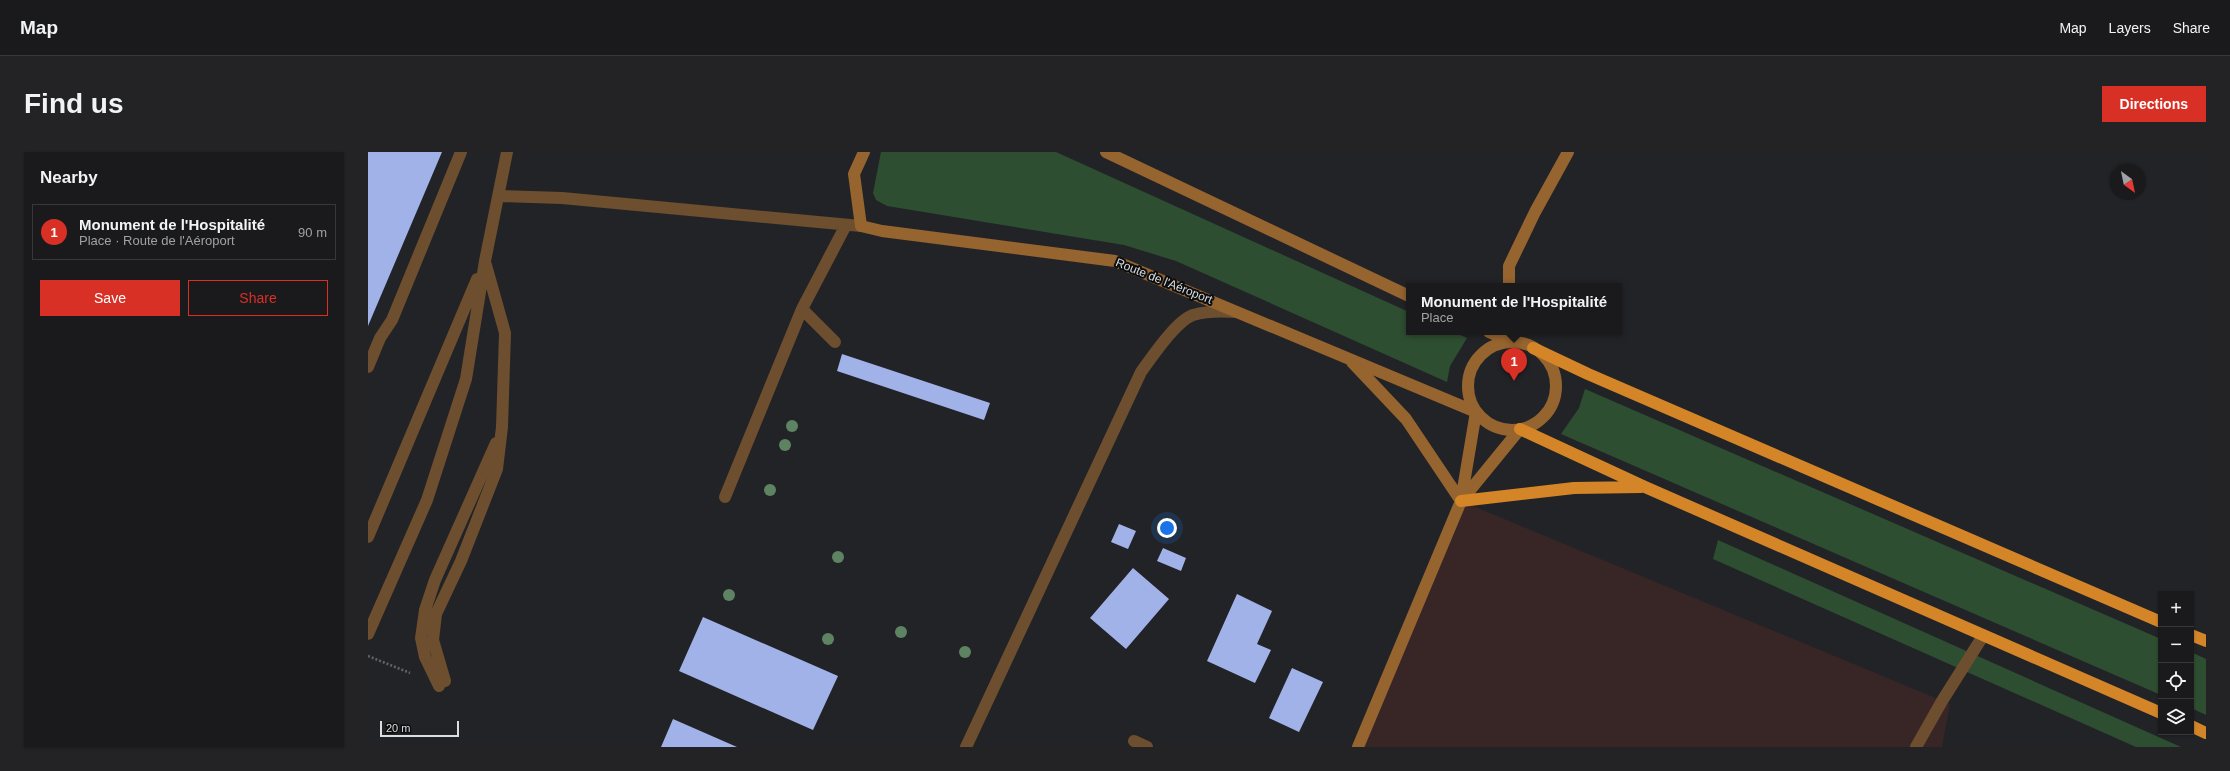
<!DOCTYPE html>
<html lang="en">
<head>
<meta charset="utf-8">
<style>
	:root { --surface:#1a1a1d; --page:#232326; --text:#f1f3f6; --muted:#9fa1a4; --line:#38383b; --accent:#d93025 }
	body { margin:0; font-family:Helvetica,sans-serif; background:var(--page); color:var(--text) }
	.controls { position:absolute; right:12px; bottom:12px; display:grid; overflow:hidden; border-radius:0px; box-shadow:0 1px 3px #0004 }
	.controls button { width:36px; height:36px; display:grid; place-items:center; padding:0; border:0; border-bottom:1px solid var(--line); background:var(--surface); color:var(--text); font:20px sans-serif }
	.compass { position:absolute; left:1742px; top:12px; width:36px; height:36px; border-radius:50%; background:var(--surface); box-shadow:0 1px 3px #0004; rotate:147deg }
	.scale { position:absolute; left:12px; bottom:10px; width:79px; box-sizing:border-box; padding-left:4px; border:2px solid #dcdde0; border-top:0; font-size:11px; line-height:14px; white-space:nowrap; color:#dcdde0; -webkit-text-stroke:3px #0c0d0e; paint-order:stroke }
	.you { position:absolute; left:799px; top:376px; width:14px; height:14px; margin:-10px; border:3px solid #fff; border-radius:50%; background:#1a73e8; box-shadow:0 0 0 6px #1a73e833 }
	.badge { display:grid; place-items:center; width:26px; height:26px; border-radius:50%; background:var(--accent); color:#fff; font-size:13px; font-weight:700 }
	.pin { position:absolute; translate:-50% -33px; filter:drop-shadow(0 1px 2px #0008) }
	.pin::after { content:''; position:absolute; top:21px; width:14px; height:12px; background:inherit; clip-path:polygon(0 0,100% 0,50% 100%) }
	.popup { position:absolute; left:1038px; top:131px; width:216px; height:52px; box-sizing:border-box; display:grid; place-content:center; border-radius:0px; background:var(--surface); filter:drop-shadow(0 1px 3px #0005); font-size:13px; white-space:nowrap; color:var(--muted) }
	.popup b { font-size:15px; color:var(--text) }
	.popup::after { content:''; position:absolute; left:50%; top:100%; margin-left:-8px; border:8px solid transparent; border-top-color:var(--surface) }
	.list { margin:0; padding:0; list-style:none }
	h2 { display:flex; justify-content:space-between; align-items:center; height:52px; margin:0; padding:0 16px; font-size:17px }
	h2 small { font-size:13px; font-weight:400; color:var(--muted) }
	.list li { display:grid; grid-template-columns:26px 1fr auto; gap:12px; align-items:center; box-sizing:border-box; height:56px; margin:0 8px 8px; padding:0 8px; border:1px solid var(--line); border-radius:0px }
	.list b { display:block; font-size:15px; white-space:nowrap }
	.list p { margin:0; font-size:13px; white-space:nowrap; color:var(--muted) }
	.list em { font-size:13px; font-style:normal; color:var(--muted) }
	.actions { display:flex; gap:8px; padding:12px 16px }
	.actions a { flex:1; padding:9px 0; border:1px solid var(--accent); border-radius:0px; text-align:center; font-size:14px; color:var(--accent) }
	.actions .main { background:var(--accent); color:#fff }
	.icon { flex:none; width:22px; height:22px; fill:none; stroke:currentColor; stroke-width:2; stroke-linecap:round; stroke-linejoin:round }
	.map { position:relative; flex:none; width:1838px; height:595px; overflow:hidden; border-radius:0px }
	header { display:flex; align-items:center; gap:24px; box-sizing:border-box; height:56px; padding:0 20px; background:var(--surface); border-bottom:1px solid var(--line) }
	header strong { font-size:19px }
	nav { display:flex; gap:22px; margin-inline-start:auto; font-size:14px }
	.intro { display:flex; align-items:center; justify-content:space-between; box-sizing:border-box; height:96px; padding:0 24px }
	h1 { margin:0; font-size:28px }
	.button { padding:10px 18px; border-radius:0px; background:var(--accent); color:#fff; font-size:14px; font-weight:700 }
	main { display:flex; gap:24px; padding:0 24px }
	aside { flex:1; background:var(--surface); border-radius:0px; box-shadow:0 1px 3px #0004 }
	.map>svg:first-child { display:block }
</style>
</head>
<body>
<header>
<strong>Map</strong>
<nav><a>Map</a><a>Layers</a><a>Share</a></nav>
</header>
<div class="intro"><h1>Find us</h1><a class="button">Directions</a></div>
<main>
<aside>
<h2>Nearby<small></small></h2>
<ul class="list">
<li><span class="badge">1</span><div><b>Monument de l'Hospitalité</b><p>Place · Route de l'Aéroport</p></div><em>90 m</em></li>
</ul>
<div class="actions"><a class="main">Save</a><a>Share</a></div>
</aside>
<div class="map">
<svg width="1838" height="595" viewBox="0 0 1838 595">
	<rect width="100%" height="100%" fill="#222327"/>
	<path fill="#382526" d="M1093,349L1582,552L1574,595H987Z"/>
	<path fill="#2e4e31" d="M513,0H688L1041,160V180H1086L1099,186L1082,214L1079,230L808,109L756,93L519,54L508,48L505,41Z
		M1217,237L1793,487V543L1193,282L1211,256Z
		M1350,388L1813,595H1768L1345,407Z
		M1823,500L1838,507V563L1823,556Z"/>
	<path fill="#a1b2e8" d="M0,0H74L0,174Z
		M474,202L622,251L616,268L469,219Z
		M751,372L768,379L760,397L743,390Z
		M795,396L818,406L813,419L789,409Z
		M765,416L801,447L758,497L722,466Z
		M869,442L904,459L889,492L903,498L887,531L839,509Z
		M335,465L470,524L445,578L311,519Z
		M924,516L955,530L931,580L901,566Z
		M305,567L369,595H293Z"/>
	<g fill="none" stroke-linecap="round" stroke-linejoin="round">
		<path stroke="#626367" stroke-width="2.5" stroke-dasharray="2 2" stroke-linecap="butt" d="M0,504L42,521"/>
		<path stroke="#6d4e2e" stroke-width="12" d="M131,44L194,46L493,74
			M467,190L434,157L478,73
			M0,215L12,186L24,168L93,0
			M357,345L434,157
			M0,385L109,127
			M0,482L59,348L98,227L117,109L139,0
			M77,529L65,488L68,462L93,409L129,317L134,275L137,181L118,113
			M71,534L57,505L53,486L57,458L67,428L128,291
			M766,589L779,595
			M598,595L773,220C784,205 808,169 825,163C839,159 854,159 868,160
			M1548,595L1574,549L1615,484"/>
		<path stroke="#96642f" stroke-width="12" d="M496,0L486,22L493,74L514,79L747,109L1108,260L1093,349L990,595
			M738,0L1041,144
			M1141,134V114L1167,60L1200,0
			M1121,180L1144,190
			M1100 234a44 44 0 1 1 88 0a44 44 0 1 1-88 0Z
			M984,210L1038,267L1093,349
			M1094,348L1152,277"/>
		<path stroke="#d38528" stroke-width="12" d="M1165,196L1220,222L1793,470
			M1152,277L1277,335L1793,561
			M1093,349L1206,336L1273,335
			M1823,483L1838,489
			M1823,574L1838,581"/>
	</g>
	<g fill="#5e8363">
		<circle cx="424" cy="274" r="6"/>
		<circle cx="417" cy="293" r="6"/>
		<circle cx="402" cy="338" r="6"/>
		<circle cx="470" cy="405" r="6"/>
		<circle cx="361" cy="443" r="6"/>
		<circle cx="533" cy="480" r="6"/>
		<circle cx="460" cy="487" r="6"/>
		<circle cx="597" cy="500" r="6"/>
	</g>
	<g text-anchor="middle" stroke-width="4" stroke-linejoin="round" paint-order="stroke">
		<g font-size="12" fill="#dcdde0" stroke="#0c0d0e">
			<text transform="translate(796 129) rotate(22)" y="4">Route de l'Aéroport</text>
		</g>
	</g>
</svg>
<div class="controls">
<button>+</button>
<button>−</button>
<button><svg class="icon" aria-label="locate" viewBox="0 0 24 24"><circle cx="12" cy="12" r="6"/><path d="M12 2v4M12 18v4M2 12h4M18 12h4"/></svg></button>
<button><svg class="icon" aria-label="layers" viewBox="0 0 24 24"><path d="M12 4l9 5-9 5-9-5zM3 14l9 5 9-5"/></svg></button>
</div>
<svg class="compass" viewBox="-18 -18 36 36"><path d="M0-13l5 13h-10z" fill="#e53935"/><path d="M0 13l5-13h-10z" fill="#9fa1a4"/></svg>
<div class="scale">20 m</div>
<div class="you"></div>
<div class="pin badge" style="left:1146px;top:229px">1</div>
<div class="popup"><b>Monument de l'Hospitalité</b>Place</div>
</div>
</main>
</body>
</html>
